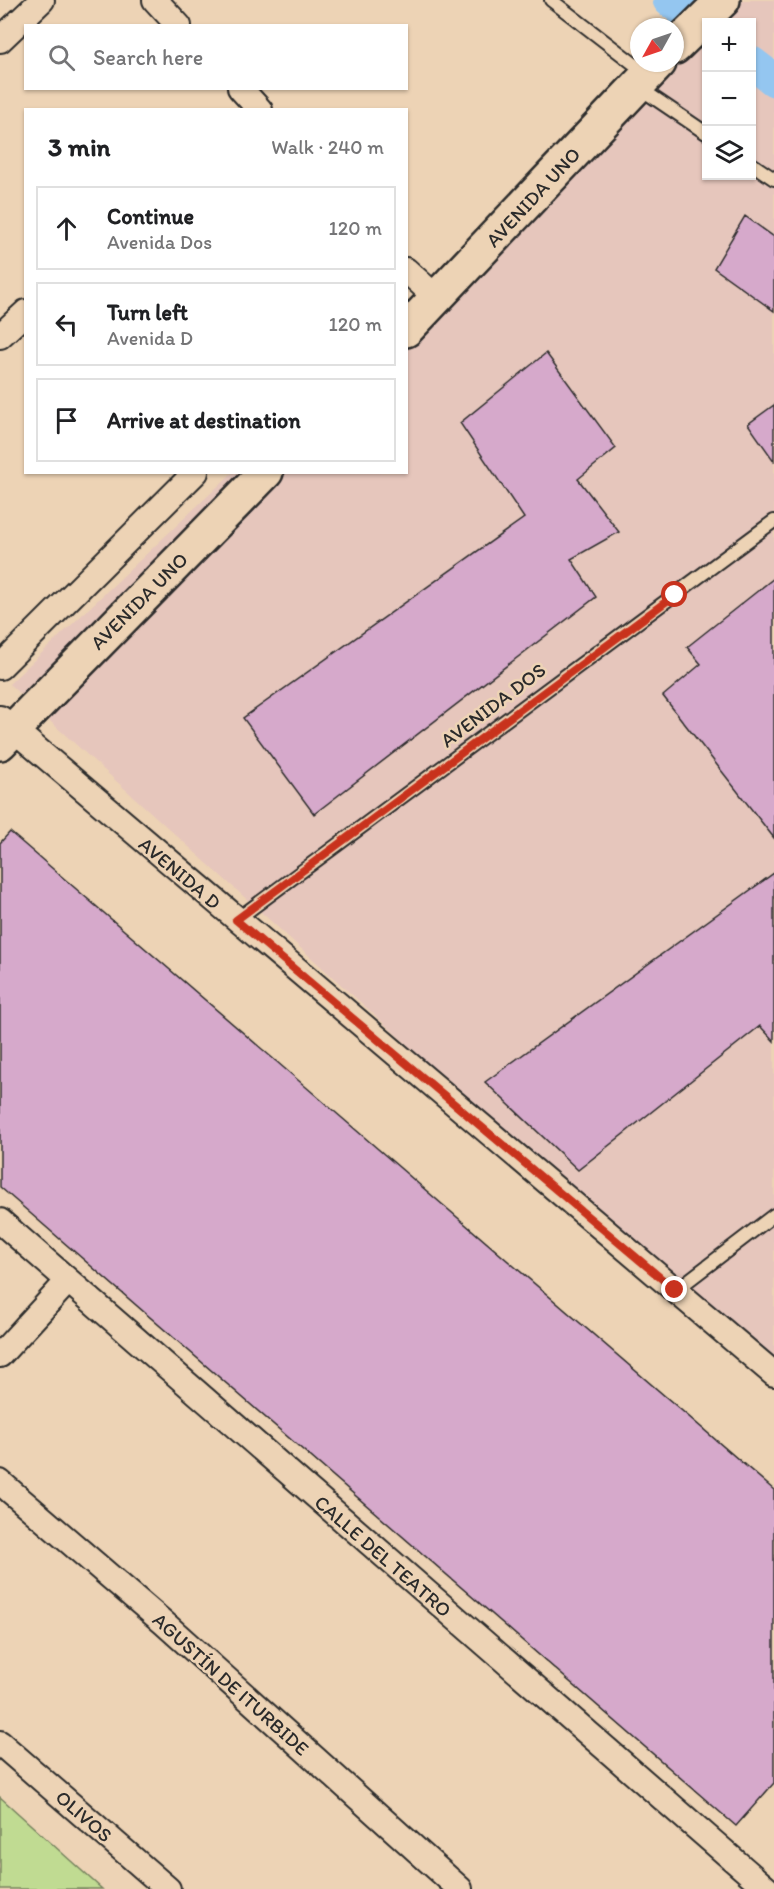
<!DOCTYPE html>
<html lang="en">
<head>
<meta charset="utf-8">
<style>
	:root { --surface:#fff; --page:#f6f6f6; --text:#202124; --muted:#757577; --line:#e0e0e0 }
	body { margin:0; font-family:Itim,sans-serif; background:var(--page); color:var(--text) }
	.controls { position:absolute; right:18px; top:18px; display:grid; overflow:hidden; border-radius:0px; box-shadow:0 2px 4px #0004 }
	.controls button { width:54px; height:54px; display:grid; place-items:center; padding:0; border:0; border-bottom:2px solid var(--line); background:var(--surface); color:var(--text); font:30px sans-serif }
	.compass { position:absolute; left:630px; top:18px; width:54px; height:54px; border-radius:50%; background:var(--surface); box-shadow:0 2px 4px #0004; rotate:230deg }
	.stop { position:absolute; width:18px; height:18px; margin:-14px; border:4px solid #c8321e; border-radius:50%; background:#fff }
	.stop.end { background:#c8321e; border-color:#fff; box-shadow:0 2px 6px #0008 }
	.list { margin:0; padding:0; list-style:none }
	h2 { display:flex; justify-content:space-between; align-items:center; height:78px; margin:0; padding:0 24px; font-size:26px }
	h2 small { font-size:20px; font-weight:400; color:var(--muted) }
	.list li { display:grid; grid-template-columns:39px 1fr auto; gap:18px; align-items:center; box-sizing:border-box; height:84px; margin:0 12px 12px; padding:0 12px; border:2px solid var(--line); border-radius:0px }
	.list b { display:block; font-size:22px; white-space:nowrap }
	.list p { margin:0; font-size:20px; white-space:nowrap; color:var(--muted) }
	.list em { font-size:20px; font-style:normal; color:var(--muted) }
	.icon { flex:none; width:33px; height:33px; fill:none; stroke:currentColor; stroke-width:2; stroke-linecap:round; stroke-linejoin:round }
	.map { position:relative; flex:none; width:774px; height:1889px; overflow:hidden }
	.search { position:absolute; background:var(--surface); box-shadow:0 2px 4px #0004; left:24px; top:24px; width:384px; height:66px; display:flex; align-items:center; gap:15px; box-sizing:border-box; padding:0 21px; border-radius:0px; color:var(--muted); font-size:22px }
	.panel { position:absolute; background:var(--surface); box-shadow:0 2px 4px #0004; left:24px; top:108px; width:384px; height:366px; border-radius:0px }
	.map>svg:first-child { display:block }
</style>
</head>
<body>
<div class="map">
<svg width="774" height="1889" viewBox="0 0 774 1889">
	<rect width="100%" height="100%" fill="#edd3b5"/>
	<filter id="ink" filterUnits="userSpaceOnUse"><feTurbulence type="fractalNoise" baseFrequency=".0167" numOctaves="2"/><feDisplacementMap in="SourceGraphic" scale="12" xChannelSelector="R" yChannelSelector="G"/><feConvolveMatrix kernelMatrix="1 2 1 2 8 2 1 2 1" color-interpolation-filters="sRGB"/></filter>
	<g filter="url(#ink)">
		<path fill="#e6c6bc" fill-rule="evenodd" d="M707,0H774V1383L676,1288L9,684L232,473L406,472L407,306L646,63H675V33ZM706,22H752V176H706Z"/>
		<path fill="#c0db92" stroke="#76835e" stroke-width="1.5" d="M0,1797L102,1889H0Z"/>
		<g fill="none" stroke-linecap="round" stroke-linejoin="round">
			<path stroke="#94c6f0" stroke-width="33" d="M669,0L706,28
				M752,63L774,80"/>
		</g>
		<path fill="#d6a9cb" stroke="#2b2b2b" stroke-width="1.5" d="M745,216L774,237V311L714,268Z
			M546,353L616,448L578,479L619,532L571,559L596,597L314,814L243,718L524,518L460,423Z
			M774,405V461L748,424Z
			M774,578V838L663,696L701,664L687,647Z
			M10,832L774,1490V1783L736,1826L0,1187V843Z
			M774,873V1041L760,1026L578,1170L485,1082Z"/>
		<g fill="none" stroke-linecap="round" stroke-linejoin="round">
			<defs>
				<path id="lane" d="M551,0L647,74
					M638,87L706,133
					M752,164L774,179
					M236,920L774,521
					M676,1290L774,1215"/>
				<path id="street" d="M155,0L179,26
					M0,40L42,0
					M240,88L260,110
					M406,270L438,299
					M0,336L26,312
					M0,667L196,472
					M0,718L774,1374
					M0,1221L767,1889
					M0,1355L67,1282
					M0,1482L164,1623L460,1889
					M0,1743L168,1889"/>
				<path id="secondary" d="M675,47L723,0
					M406,330L659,63
					M0,743L266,472"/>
			</defs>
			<use href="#lane" stroke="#2b2b2b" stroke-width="16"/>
			<use href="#street" stroke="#2b2b2b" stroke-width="28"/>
			<use href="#secondary" stroke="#2b2b2b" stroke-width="38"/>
			<use href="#lane" stroke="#edd3b5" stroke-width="12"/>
			<use href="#street" stroke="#edd3b5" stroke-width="24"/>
			<use href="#secondary" stroke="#edd3b5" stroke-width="33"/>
		</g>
	</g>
	<g fill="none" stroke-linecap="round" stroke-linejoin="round" filter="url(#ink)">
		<path stroke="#c8321e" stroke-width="8" d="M675,595L236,920L675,1290"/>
	</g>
	<g text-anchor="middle" stroke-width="5" stroke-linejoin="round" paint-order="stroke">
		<g font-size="20" fill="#2b2b2b" stroke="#edd3b5">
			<text transform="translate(533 197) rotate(-47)" y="7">AVENIDA UNO</text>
			<text transform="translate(139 601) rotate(-45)" y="7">AVENIDA UNO</text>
			<text transform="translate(493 705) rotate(-37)" y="7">AVENIDA DOS</text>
			<text transform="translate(180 873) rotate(40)" y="7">AVENIDA D</text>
			<text transform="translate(383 1556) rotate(41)" y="7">CALLE DEL TEATRO</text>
			<text transform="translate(231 1684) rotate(42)" y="7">AGUSTÍN DE ITURBIDE</text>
			<text transform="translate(84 1816) rotate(41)" y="7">OLIVOS</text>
		</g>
	</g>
</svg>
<div class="controls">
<button>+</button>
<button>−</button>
<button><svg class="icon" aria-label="layers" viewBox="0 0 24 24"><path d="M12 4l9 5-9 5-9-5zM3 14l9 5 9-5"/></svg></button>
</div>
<svg class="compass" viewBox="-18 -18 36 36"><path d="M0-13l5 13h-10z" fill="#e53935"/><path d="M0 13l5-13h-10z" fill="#757577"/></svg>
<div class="stop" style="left:675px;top:595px"></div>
<div class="stop end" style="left:675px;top:1290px"></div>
<div class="search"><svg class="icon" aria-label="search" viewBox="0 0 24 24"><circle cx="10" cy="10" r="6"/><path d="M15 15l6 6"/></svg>Search here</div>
<section class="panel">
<h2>3 min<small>Walk · 240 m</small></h2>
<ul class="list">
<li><svg class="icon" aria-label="ahead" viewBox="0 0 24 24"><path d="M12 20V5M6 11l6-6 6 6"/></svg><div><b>Continue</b><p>Avenida Dos</p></div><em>120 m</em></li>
<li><svg class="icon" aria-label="left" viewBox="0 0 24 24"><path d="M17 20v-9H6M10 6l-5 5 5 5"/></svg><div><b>Turn left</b><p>Avenida D</p></div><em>120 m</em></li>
<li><svg class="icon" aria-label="arrive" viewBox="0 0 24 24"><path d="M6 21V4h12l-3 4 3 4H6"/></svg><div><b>Arrive at destination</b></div></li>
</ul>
</section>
</div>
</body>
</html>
